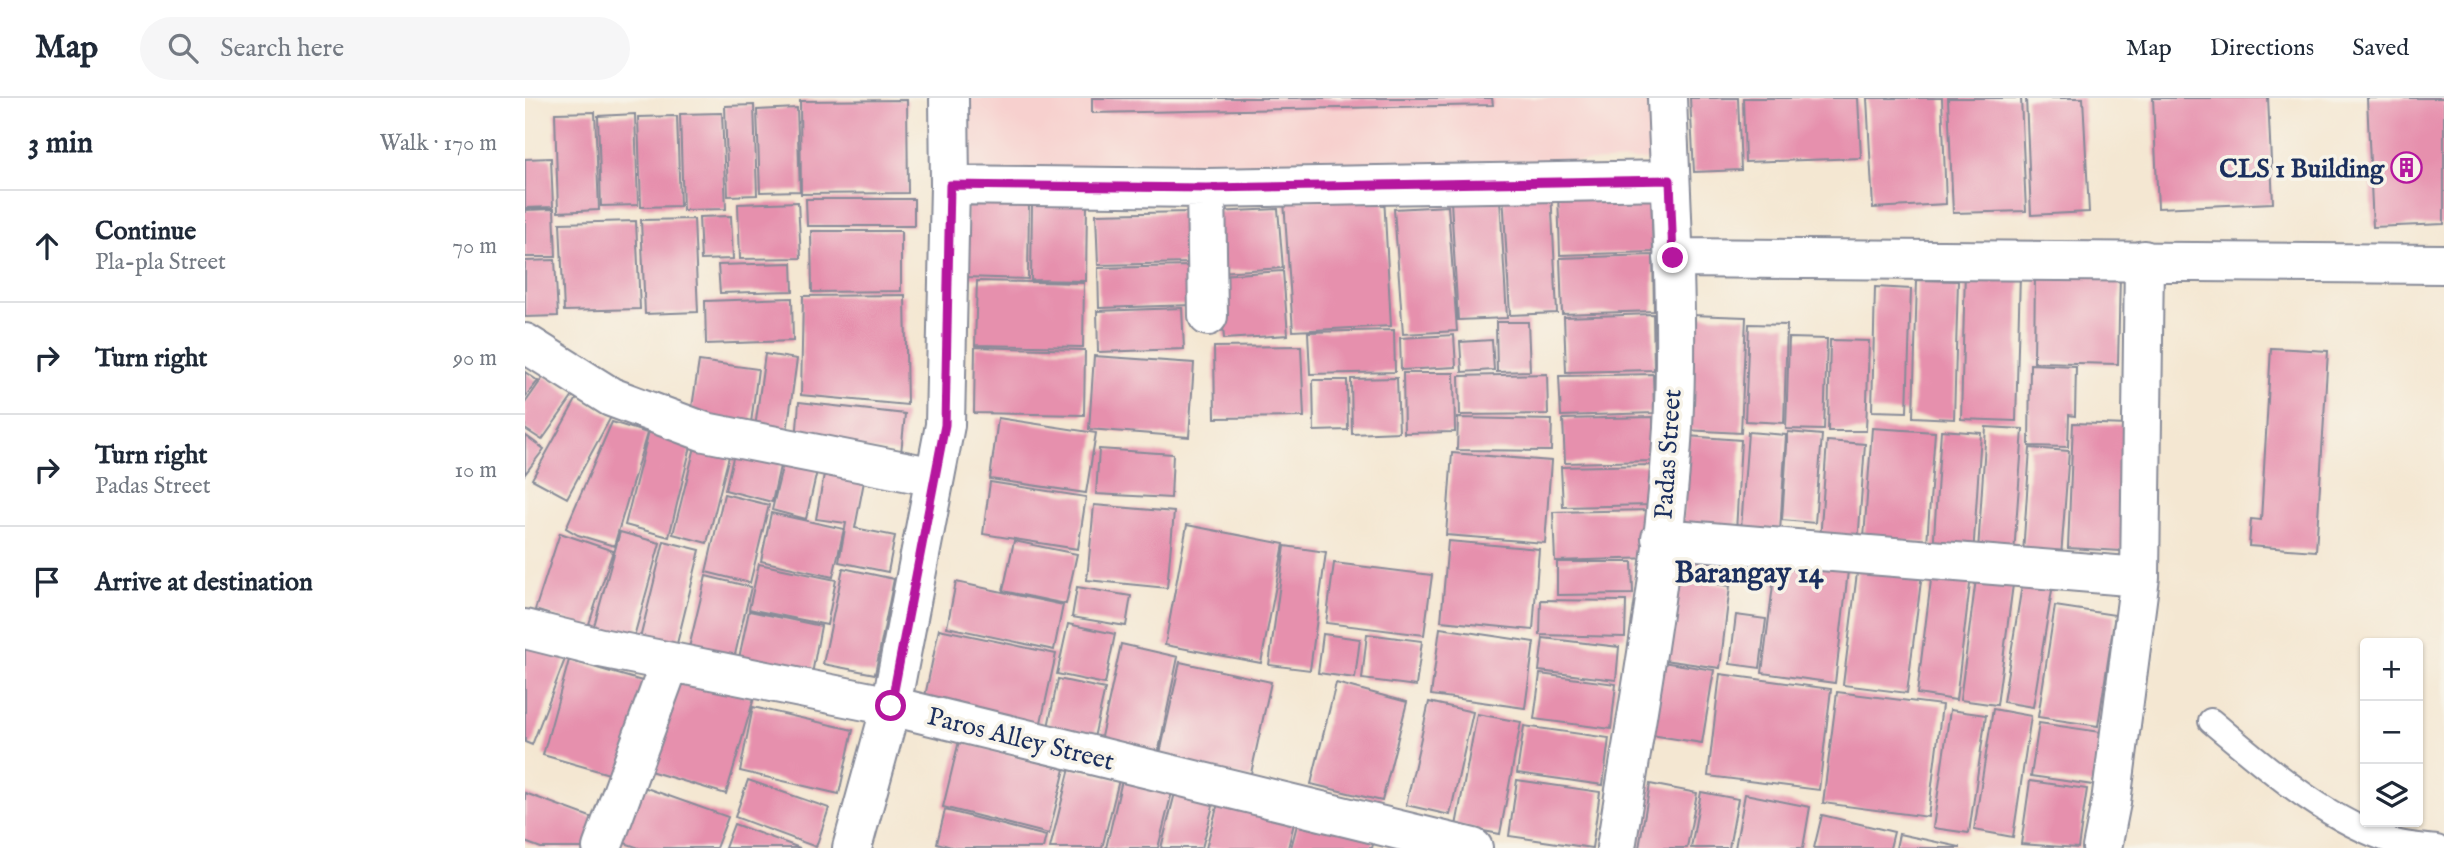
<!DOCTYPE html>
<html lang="en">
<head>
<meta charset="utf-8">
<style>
	:root { --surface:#fff; --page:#f6f6f7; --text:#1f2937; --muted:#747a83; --line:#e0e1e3 }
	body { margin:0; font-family:"IM FELL English",serif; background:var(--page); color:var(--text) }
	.controls { position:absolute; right:21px; bottom:21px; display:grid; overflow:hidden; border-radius:7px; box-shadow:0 2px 5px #0004 }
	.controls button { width:63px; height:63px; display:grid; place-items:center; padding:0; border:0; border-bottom:2px solid var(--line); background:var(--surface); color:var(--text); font:35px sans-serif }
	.stop { position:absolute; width:21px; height:21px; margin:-16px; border:5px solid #b5179e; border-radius:50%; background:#fff }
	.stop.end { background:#b5179e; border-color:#fff; box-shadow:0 2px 7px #0008 }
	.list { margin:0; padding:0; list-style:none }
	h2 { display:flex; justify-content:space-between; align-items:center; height:91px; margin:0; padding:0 28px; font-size:30px }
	h2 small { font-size:23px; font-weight:400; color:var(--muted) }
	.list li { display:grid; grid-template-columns:46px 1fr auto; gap:21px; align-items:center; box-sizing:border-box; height:112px; padding:0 28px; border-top:2px solid var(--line) }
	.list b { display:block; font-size:26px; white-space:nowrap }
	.list p { margin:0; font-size:23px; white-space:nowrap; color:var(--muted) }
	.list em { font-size:23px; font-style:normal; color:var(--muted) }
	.icon { flex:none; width:38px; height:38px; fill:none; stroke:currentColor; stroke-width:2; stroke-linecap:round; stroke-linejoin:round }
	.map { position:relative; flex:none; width:1919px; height:750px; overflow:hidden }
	header { display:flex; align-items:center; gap:42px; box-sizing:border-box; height:98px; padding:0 35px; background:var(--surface); border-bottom:2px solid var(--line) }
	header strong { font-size:33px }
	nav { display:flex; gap:38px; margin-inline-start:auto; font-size:24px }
	.search { width:490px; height:63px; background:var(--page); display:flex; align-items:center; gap:18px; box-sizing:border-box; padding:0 24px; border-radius:38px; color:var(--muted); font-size:26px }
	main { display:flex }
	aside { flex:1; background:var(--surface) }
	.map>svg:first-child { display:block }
</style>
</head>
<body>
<header>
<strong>Map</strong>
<div class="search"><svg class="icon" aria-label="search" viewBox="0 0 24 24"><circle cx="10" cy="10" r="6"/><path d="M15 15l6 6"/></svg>Search here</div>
<nav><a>Map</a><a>Directions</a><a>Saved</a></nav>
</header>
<main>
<aside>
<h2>3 min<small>Walk · 170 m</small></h2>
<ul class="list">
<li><svg class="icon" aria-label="ahead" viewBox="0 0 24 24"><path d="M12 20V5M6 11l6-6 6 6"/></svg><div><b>Continue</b><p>Pla-pla Street</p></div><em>70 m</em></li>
<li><svg class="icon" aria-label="right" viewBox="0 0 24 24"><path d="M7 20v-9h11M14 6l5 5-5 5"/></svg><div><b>Turn right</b></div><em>90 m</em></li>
<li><svg class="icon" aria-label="right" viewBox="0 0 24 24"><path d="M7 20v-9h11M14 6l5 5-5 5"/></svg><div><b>Turn right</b><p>Padas Street</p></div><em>10 m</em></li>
<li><svg class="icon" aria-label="arrive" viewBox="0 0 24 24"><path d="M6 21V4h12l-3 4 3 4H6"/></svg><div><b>Arrive at destination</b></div></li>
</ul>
</aside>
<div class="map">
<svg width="1919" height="750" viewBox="0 0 1919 750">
	<rect width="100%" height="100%" fill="#f7f3e8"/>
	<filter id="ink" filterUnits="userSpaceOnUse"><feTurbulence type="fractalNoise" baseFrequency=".0143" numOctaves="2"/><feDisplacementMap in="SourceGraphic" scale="14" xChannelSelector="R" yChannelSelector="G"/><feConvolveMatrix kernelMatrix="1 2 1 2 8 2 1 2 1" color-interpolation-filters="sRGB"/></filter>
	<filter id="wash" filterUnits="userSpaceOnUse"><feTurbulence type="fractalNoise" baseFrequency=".00686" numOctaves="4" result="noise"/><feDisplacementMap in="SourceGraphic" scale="28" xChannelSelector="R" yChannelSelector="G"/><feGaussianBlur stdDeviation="1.57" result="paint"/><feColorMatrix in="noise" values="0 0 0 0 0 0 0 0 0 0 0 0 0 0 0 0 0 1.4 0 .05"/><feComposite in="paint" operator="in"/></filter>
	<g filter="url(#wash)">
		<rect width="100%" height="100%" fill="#f4e7d2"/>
		<path fill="#f7d0ce" d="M435,0H1127L1129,62L438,77Z"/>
		<g id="blocks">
			<path fill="#e690ad" d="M567,0H967L968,7L567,15Z
				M1165,0H1213L1216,72L1169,74Z
				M1218,0H1333L1336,60L1220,64Z
				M1342,0H1417L1421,106L1348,110Z
				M1423,0H1496L1501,113L1428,115Z
				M1501,0H1558L1564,114L1506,117Z
				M1628,0H1743L1748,105L1633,110Z
				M1842,0H1919V126L1848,129Z
				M382,2L383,95L276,96L275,3Z
				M229,7L232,97L203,98L200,8Z
				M272,10L275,93L235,94L232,12Z
				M70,14L74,112L33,114L30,15Z
				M197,15L201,111L158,112L155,16Z
				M110,16L113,107L76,108L73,18Z
				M152,18L155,108L116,109L113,19Z
				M26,60L28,109L0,110V61Z
				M1026,92L1032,215L985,217L978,95Z
				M1126,92L1128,154L1035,157L1033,95Z
				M859,98L866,228L768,233L759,103Z
				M281,101H389V128H282Z
				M975,101L982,220L933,222L926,103Z
				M442,102L504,104L503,181L440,179Z
				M273,104L276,160L215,161L213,106Z
				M507,104L562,105L561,183L506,182Z
				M923,108L932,233L878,236L869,111Z
				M29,111L31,159H0V112Z
				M753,111L758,170L694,174L690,114Z
				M663,114L665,165L573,167L571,116Z
				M206,118L208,161L176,162L174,119Z
				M169,121L173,214L120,216L116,122Z
				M111,123L115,211L39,213L35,125Z
				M286,133H376V193L287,194Z
				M1128,157L1129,213L1037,216L1035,160Z
				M30,162L33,218L0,219V163Z
				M267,165L268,193L195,195L193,167Z
				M666,168L668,207L574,210L573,170Z
				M758,173L763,237L699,241L694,177Z
				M1440,173L1495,176L1491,323L1436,321Z
				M1510,174L1595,176L1593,266L1509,264Z
				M1392,182L1433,183L1429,321L1388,319Z
				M452,183L559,185L558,249L450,247Z
				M1350,189L1386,191L1382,314L1347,313Z
				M380,197L382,307L276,297L278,198Z
				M267,200L268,243L181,246L180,203Z
				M657,210L659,251L573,254L572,213Z
				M1128,216L1129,272L1041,274L1039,219Z
				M1166,217L1221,219L1216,335L1161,332Z
				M971,224H1003L1005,273L972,274Z
				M1224,226L1262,227L1259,325L1220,323Z
				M869,232L870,274L785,276L783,234Z
				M929,237L931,269L876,272L875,240Z
				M1264,240L1302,241L1299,332L1261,331Z
				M967,242L969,272L937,274L935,244Z
				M1305,242L1344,243L1341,333H1303Z
				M776,248L779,319L690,320L689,249Z
				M450,249L560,252L559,317L449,315Z
				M1746,250L1803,253L1791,453L1724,448L1726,421L1736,422Z
				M240,256L272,261L262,334L230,330Z
				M569,258L669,265L664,339L564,331Z
				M174,263L233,271L226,325L166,316Z
				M1505,266L1551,268L1550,318L1544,317L1543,349L1504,348Z
				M0,274L13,283L0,299Z
				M878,275H929L930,334L879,335Z
				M1022,276L1023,316L935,317L934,278Z
				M1128,276L1129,315L1036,318L1034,278Z
				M19,278L48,298L17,342L0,331V305Z
				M872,280L874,334L827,336L826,281Z
				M788,282H822L823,332L789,333Z
				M52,300L86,319L42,400L7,381Z
				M274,304L380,316L376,355L271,344Z
				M1128,319L1129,363L1040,365L1038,321Z
				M473,320L571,335L561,395L465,381Z
				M933,320L1027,322L1026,353L932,352Z
				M87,324L122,335L89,448L53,437L41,430Z
				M1548,325L1602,327L1597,453L1543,450Z
				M1461,329L1498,331L1489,456L1453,453Z
				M1347,330L1410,334L1402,445L1339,440Z
				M1416,332L1456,335L1448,458L1408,454Z
				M124,333L167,344L144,439L100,427Z
				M1223,334L1261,337L1255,434L1216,431Z
				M1263,334L1297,337L1290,425L1257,422Z
				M0,337L19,351L0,376Z
				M1162,338L1216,342L1211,434L1157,431Z
				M1302,343L1340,346L1333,446L1295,443Z
				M171,345L205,354L182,445L148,436Z
				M211,348L257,359L247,404L200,392Z
				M1505,350L1544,353L1536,459L1498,456Z
				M574,351L648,356L646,400L571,396Z
				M261,353L295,360L281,421L247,412Z
				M927,355L1026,363L1020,445L921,437Z
				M301,365L341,373L330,430L370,438L363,474L314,464L321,425L291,421Z
				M1125,367L1126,407L1038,409L1036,369Z
				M465,384L561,399L553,451L458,436Z
				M199,396L244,407L225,485L181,474Z
				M569,407L649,414L642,490L562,482Z
				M1126,412L1128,460L1030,463L1028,414Z
				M246,415L319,431L308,479L236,463Z
				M662,427L759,446L736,565L640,547Z
				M95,434L135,445L107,546L67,535Z
				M35,435L88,453L63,529L10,512Z
				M139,443L175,452L149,558L113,549Z
				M489,443L552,456L541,506L478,493Z
				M923,443L1014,451L1008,532L916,523Z
				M760,448L801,454L785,572L744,567Z
				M1153,452L1206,456L1205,480L1150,476Z
				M1252,455L1324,464L1310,585L1237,575Z
				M1334,459L1398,467L1382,595L1318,587Z
				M1032,464H1107L1108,496L1032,497Z
				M809,465L907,477L899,537L801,525Z
				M234,466L311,482L302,527L224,511Z
				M318,470L369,481L350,576L298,566Z
				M1452,473L1489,479L1472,607L1435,602Z
				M1407,474L1446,478L1431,602L1392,596Z
				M181,478L226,489L208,565L163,554Z
				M1150,480L1205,488L1195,570L1139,562Z
				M1498,481L1528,486L1508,609L1478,604Z
				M431,484L538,507L529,552L422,529Z
				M552,489L606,498L601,528L547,519Z
				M1016,502L1101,503L1100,539L1015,537Z
				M1530,508L1590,517L1573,628L1513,619Z
				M224,513L296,528L287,576L214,560Z
				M1211,517L1241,521L1235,570L1205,566Z
				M543,526L590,536L580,586L532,576Z
				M915,530L1009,544L1000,610L906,597Z
				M414,531L531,556L515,629L399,603Z
				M798,536L835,541L830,580L793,575Z
				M842,536L897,543L891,588L837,581Z
				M1018,540L1094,549L1091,582L1014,573Z
				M596,546L653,559L632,661L574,648Z
				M0,547L40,561L7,647L0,644Z
				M44,562L124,585L98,680L18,657Z
				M655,564L746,584L725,680L634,660Z
				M1137,564L1189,572L1177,645L1126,637Z
				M142,575L229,600L201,696L115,670Z
				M1015,576L1091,586L1086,631L1009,621Z
				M1195,576L1306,591L1294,692L1183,678Z
				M533,581L580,591L568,644L522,634Z
				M811,585L882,604L857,703L786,686Z
				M1312,594L1417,607L1403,719L1298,705Z
				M904,604L948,614L925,717L881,707Z
				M228,609L328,632L314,696L215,673Z
				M1468,611L1506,618L1488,739L1449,732Z
				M1425,612L1461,617L1444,735L1408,730Z
				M952,616L996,624L975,736L931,728Z
				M1514,625L1576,634L1568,687L1506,678Z
				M999,628L1084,640L1078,687L992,675Z
				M434,643L540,671L524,736L418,709Z
				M545,670L594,682L577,750H525Z
				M598,678L648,690L633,750H581Z
				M223,682L304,710L291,749L210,719Z
				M992,682L1075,694L1067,750L984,738Z
				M1505,683L1562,691L1553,750L1496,746Z
				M110,686L203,719L191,750H114L91,742Z
				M1125,686L1172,695L1162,750H1114Z
				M651,691L690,700L677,750H636Z
				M1176,694L1213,701L1204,750H1166Z
				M0,695L82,725L73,750H16L0,744Z
				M1220,696L1285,709L1278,750H1210Z
				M695,698L771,717L763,750H681Z
				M420,712L521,738L518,750H430L412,745Z
				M1297,717L1369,734L1365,750H1289Z
				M774,719L850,739L847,750H766Z
				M209,726L275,750H200Z
				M1374,736L1435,749V750H1371Z"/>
		</g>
	</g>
	<g filter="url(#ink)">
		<use href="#blocks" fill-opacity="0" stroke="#888b98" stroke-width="2"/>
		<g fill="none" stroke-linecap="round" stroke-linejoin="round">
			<defs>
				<path id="lane" d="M1686,623C1740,668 1801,723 1870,744C1883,748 1899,748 1912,750"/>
				<path id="street" d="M425,87L681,90L1145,82
					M681,90L683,218
					M1148,160L1919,166
					M0,245L86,299L180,334L410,379
					M1136,440L1615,479
					M0,531L76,550L366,608L948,750
					M77,750L145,564
					M327,750L366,608L420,327L425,87L424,0
					M1091,750C1112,611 1140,470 1148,329C1154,220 1146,109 1142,0
					M1577,750L1586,704L1615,479L1619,162"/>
			</defs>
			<use href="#lane" stroke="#888b98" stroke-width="28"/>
			<use href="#street" stroke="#888b98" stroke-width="42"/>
			<use href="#lane" stroke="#fff" stroke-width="24"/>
			<use href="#street" stroke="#fff" stroke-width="38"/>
		</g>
	</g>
	<g fill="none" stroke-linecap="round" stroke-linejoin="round" filter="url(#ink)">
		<path stroke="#b5179e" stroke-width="9" d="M366,608L420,327L425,87L681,90L1145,82L1148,160"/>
	</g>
	<defs>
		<symbol id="building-ring" viewBox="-11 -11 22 22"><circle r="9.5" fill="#f7f3e8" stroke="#b5179e" stroke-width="1.5"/><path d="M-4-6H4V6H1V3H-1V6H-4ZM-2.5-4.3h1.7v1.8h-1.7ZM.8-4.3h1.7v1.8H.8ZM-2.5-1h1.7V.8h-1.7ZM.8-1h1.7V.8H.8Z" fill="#b5179e"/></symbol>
	</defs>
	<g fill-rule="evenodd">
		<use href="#building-ring" x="1864" y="52" width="35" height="35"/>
	</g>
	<g text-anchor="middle" stroke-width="7" stroke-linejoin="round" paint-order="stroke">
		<g font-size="26" font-weight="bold" fill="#1b2f5e" stroke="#f7f3e8" text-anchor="end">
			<text x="1859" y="79">CLS 1 Building</text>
		</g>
		<g font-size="26" fill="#1b2f5e" stroke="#f7f3e8">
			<text transform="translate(1142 356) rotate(-86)" y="9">Padas Street</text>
			<text transform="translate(496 640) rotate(14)" y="9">Paros Alley Street</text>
		</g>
		<g font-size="30" font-weight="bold" fill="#1b2f5e" stroke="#f7f3e8">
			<text x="1224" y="484">Barangay 14</text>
		</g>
	</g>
</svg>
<div class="controls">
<button>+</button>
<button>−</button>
<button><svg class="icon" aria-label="layers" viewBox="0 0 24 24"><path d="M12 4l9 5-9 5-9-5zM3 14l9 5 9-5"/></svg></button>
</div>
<div class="stop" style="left:366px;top:608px"></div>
<div class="stop end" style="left:1148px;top:160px"></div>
</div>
</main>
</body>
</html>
